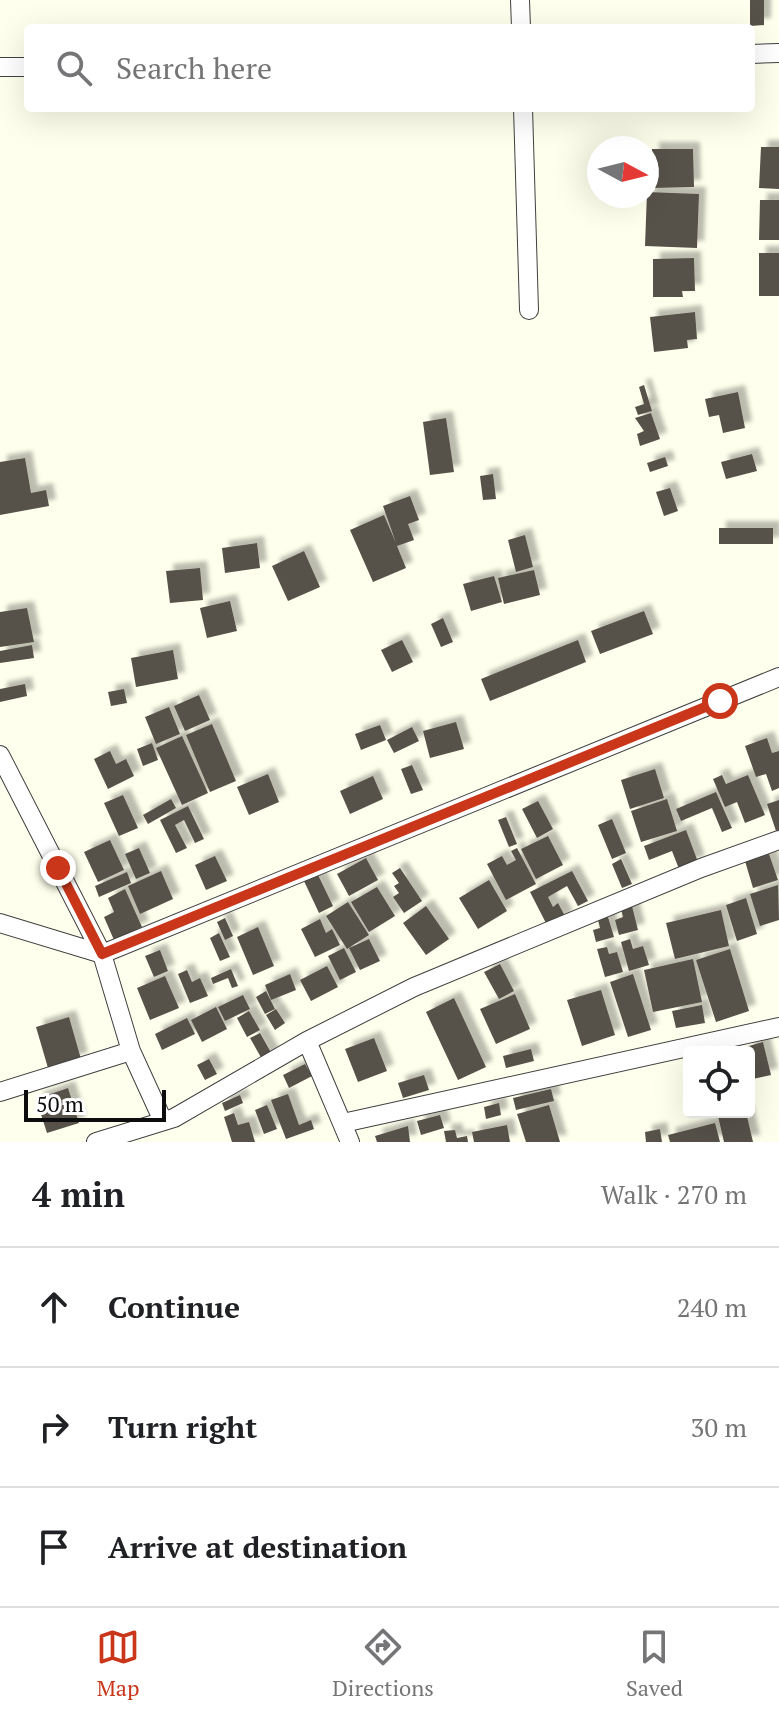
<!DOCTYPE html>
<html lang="en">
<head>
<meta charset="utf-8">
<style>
	:root { --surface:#fff; --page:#f6f6f6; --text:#202124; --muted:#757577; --line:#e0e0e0; --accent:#c9361a }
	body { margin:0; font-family:"PT Serif",serif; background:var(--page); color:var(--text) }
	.controls { position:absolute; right:24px; bottom:24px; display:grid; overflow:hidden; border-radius:8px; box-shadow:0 8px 32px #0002 }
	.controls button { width:72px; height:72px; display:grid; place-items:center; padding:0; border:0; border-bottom:2px solid var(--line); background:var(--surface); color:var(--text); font:40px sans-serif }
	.compass { position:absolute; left:587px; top:136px; width:72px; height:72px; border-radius:50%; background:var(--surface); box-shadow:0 8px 32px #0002; rotate:97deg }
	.scale { position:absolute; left:24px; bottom:20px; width:142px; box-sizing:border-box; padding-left:8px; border:4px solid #0d0d0d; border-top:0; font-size:22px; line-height:28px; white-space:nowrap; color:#0d0d0d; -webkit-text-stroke:6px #fff; paint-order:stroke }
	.stop { position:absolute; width:24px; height:24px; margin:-18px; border:6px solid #c9361a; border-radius:50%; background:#fff }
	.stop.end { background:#c9361a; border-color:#fff; box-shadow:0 2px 8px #0008 }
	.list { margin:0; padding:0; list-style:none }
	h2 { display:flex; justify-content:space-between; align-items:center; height:104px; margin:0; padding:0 32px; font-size:34px }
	h2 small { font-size:26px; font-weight:400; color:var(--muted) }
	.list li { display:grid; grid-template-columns:52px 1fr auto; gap:24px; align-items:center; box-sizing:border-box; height:120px; padding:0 32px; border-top:2px solid var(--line) }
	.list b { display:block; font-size:30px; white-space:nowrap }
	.list em { font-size:26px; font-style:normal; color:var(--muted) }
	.icon { flex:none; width:44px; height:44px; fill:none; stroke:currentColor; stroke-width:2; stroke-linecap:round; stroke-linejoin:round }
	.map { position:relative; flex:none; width:779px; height:1142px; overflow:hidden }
	.search { position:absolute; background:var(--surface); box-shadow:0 8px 32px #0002; left:24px; right:24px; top:24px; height:88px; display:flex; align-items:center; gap:20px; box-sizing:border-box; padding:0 28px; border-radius:8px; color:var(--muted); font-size:30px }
	.sheet { height:464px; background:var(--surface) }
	nav { display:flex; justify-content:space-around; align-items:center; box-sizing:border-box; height:112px; border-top:2px solid var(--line); background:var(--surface); font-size:22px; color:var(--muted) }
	nav a { display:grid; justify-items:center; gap:4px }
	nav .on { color:var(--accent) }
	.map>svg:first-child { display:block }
</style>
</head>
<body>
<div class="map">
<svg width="779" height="1142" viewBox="0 0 779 1142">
	<defs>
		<filter id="shadow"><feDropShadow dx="7" dy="-7" stdDeviation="2" flood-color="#0004"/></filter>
	</defs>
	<rect width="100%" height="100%" fill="#ffffed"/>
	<path fill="#575149" filter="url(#shadow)" d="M750,0H764V25L750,26Z
		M761,147H779V189L759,188Z
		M652,149H693L694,187L653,188Z
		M647,192L699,194L697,248L645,246Z
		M760,200H779V240H759Z
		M759,253H779V296H759Z
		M694,258L695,291H682L683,297H653V259Z
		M695,312L697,339L687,340L688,348L654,352L650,317Z
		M644,385L652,411L638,415L635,407L644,404L639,387Z
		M738,392L745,428L723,433L719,415L709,417L705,399Z
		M651,413L660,439L640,446L637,434L644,431L635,418Z
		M446,418L454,472L430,475L423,422Z
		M752,454L757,471L726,479L721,462Z
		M665,457L668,466L650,472L647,463Z
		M25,458L31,493L46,490L49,506L0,515V462Z
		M493,474L496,499L483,500L480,476Z
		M670,488L678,511L664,516L656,492Z
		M410,496L419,520L408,524L414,540L397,546L406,568L373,582L350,530L384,515L396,543L383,506Z
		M719,528H773V544H719Z
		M525,535L533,567L516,572L508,540Z
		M257,543L260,568L225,573L222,548Z
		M304,551L320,587L288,601L272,566Z
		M200,568L203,600L170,603L166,571Z
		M534,570L540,595L504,604L498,578Z
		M494,576L502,602L471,611L463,584Z
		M230,601L237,631L207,638L200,608Z
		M27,608L34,642L0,647V612Z
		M644,611L653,634L600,654L591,631Z
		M443,618L453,642L441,647L431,624Z
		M402,640L413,662L392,672L381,650Z
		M578,640L586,662L490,701L481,679Z
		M32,645L34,658L0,663V651Z
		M173,650L178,679L136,687L131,658Z
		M25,684L27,696L0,702V689Z
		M124,689L127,703L111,706L108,692Z
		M199,695L210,720L185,731L174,706Z
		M169,707L180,734L156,744L145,717Z
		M456,722L464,749L430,758L423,731Z
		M212,724L236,781L210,792L186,735Z
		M380,725L386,740L361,750L355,734Z
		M412,727L419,741L394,753L387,740Z
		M182,736L208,793L182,805L156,748Z
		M767,738L772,753L779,751V788L772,791L766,774L756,777L745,746Z
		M152,743L158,760L143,766L137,749Z
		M110,751L116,764L126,759L134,776L108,789L94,759Z
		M412,765L423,790L411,794L401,769Z
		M655,769L664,798L630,809L621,780Z
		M268,774L279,802L249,815L237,787Z
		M722,775L726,784L748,775L765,815L745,823L737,802L725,807L713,779Z
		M373,776L383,799L350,814L340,791Z
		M716,792L732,828L722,832L712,808L681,821L676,809Z
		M123,795L138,828L119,836L104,803Z
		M171,799L176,808L148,824L143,815Z
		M667,799L677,831L641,842L631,811Z
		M779,800V830L776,831L767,804Z
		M538,801L553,829L537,838L522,809Z
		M188,806L204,839L195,843L184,820L175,825L187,848L176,853L160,820Z
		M506,817L517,844L509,847L498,820Z
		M612,819L626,853L612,859L598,825Z
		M686,830L698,862L679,869L672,851L649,860L644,846Z
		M548,836L563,865L536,879L521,849Z
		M110,840L124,870L98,882L84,852Z
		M139,848L150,873L136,879L125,854Z
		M517,848L536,884L506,900L487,864L502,856L507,865L516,860L511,851Z
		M769,854L778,880L753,888L745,861Z
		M215,856L227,881L206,890L195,865Z
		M366,858L378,880L349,896L337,874Z
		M621,859L632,884L622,888L612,864Z
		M400,868L422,901L404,913L393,897L399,893L394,886L399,883L392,873Z
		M161,871L173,899L140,914L128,886Z
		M572,871L588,901L578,906L567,886L548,897L553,907L558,903L566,918L548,927L530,892Z
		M127,872L131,883L99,897L95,886Z
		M318,875L333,906L319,913L304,881Z
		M489,880L507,911L478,929L459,898Z
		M778,885L779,920L760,926L750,894Z
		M377,887L395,916L369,932L351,902Z
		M125,889L142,927L114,940L104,917L114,912L108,898Z
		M746,898L757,934L737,941L726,905Z
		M348,902L369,935L347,949L326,916Z
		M426,906L449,939L426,955L403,923Z
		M632,906L638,930L619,935L615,920L623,917L621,909Z
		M721,910L729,946L675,959L666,923Z
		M608,917L614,937L596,942L593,930L600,928L598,920Z
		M225,918L233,936L225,940L217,922Z
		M320,919L326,933L332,929L340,945L315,957L301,929Z
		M258,927L274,966L253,975L237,937Z
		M219,933L230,957L220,961L210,938Z
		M369,939L380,961L360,970L349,948Z
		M630,939L633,949L643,946L649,965L629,971L621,942Z
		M607,947L609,954L617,952L623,972L605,977L597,949Z
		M344,948L356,972L340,980L328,956Z
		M730,949L749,1011L716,1022L696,960Z
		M160,950L168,971L154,977L145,956Z
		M693,959L702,1002L653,1012L644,970Z
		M500,964L514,991L499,999L484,972Z
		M327,966L338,987L311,1001L300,980Z
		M231,969L238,986L232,988L228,978L213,984L211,978Z
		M187,970L192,982L200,978L208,996L190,1003L178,974Z
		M290,974L296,990L271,1000L265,985Z
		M633,974L651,1030L628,1037L610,982Z
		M165,976L179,1008L150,1020L137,988Z
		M601,990L615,1035L582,1046L567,1000Z
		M266,991L275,1009L265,1014L256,997Z
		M515,994L530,1029L496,1044L480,1009Z
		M243,995L250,1009L225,1021L218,1007Z
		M454,998L486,1067L458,1080L426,1012Z
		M702,1005L705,1023L676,1028L672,1011Z
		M216,1007L227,1029L202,1042L191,1020Z
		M276,1009L285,1023L275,1030L266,1015Z
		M249,1011L260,1030L247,1037L237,1018Z
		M69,1017L81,1059L48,1068L36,1027Z
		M187,1018L195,1034L162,1050L155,1034Z
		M260,1033L273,1056L263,1061L250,1038Z
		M374,1038L387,1071L358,1082L345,1049Z
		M763,1042L771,1075L753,1079L749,1052L745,1047Z
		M531,1049L534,1061L506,1068L503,1056Z
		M209,1059L217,1074L205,1080L197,1065Z
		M305,1064L312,1076L289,1088L283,1075Z
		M424,1075L429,1090L403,1098L398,1083Z
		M68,1088L79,1123L47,1133L36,1099Z
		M551,1089L554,1101L516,1110L513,1098Z
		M288,1094L299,1125L311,1120L314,1129L286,1139L271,1100Z
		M240,1095L243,1103L225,1111L222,1103Z
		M499,1103L501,1115L486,1119L484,1107Z
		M267,1105L277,1129L264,1134L255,1110Z
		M549,1105L560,1142H526L517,1114Z
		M717,1112H746L753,1142H724Z
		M234,1113L238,1125L249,1122L255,1142H232L224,1117Z
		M440,1115L444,1128L421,1135L417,1121Z
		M715,1123L720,1142H670L668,1135Z
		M507,1125L510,1142H474L472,1132Z
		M408,1126L410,1142H377L375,1136Z
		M660,1129L662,1142H646L645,1132Z
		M455,1130L457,1138L467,1136L468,1142H446L444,1131Z"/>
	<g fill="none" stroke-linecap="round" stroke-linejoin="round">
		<defs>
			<path id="street" d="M520,0L521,28
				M751,54L779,53
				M0,67H28
				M523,108L529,310
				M0,755L102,954L131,1051L163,1121
				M0,923L102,954L779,677
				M307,1041L350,1142
				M0,1092L131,1051
				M343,1123L779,1027
				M96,1142L174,1118L307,1041L414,987L701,868L779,840"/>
		</defs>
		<use href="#street" stroke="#404040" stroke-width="20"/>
		<use href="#street" stroke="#fff" stroke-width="18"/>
	</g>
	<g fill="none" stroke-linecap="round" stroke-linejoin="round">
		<path stroke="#c9361a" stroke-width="10" d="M58,868L102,954L720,701"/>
	</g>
</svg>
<div class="controls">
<button><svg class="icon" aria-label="locate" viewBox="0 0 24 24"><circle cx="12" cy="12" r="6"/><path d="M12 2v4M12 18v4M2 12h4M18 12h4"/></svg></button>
</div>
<svg class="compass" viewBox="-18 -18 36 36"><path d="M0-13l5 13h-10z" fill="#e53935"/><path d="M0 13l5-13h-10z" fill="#757577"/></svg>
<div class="scale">50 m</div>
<div class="stop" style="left:720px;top:701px"></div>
<div class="stop end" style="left:58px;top:868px"></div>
<div class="search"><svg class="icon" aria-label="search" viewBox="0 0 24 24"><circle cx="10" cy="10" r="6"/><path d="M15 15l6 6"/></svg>Search here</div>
</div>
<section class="sheet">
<h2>4 min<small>Walk · 270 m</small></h2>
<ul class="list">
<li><svg class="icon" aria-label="ahead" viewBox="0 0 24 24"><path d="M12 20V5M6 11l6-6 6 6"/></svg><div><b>Continue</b></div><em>240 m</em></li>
<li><svg class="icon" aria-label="right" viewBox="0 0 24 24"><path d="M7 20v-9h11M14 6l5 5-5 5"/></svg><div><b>Turn right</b></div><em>30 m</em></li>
<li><svg class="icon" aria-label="arrive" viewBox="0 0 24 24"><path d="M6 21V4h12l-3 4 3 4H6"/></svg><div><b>Arrive at destination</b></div></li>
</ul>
</section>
<nav>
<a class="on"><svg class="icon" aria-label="map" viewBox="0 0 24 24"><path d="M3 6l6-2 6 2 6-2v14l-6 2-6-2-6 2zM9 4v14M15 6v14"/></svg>Map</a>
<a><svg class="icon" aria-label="directions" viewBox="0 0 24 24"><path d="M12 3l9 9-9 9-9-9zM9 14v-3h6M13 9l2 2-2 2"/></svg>Directions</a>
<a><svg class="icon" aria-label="saved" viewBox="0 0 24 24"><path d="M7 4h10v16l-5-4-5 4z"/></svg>Saved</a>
</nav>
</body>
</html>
